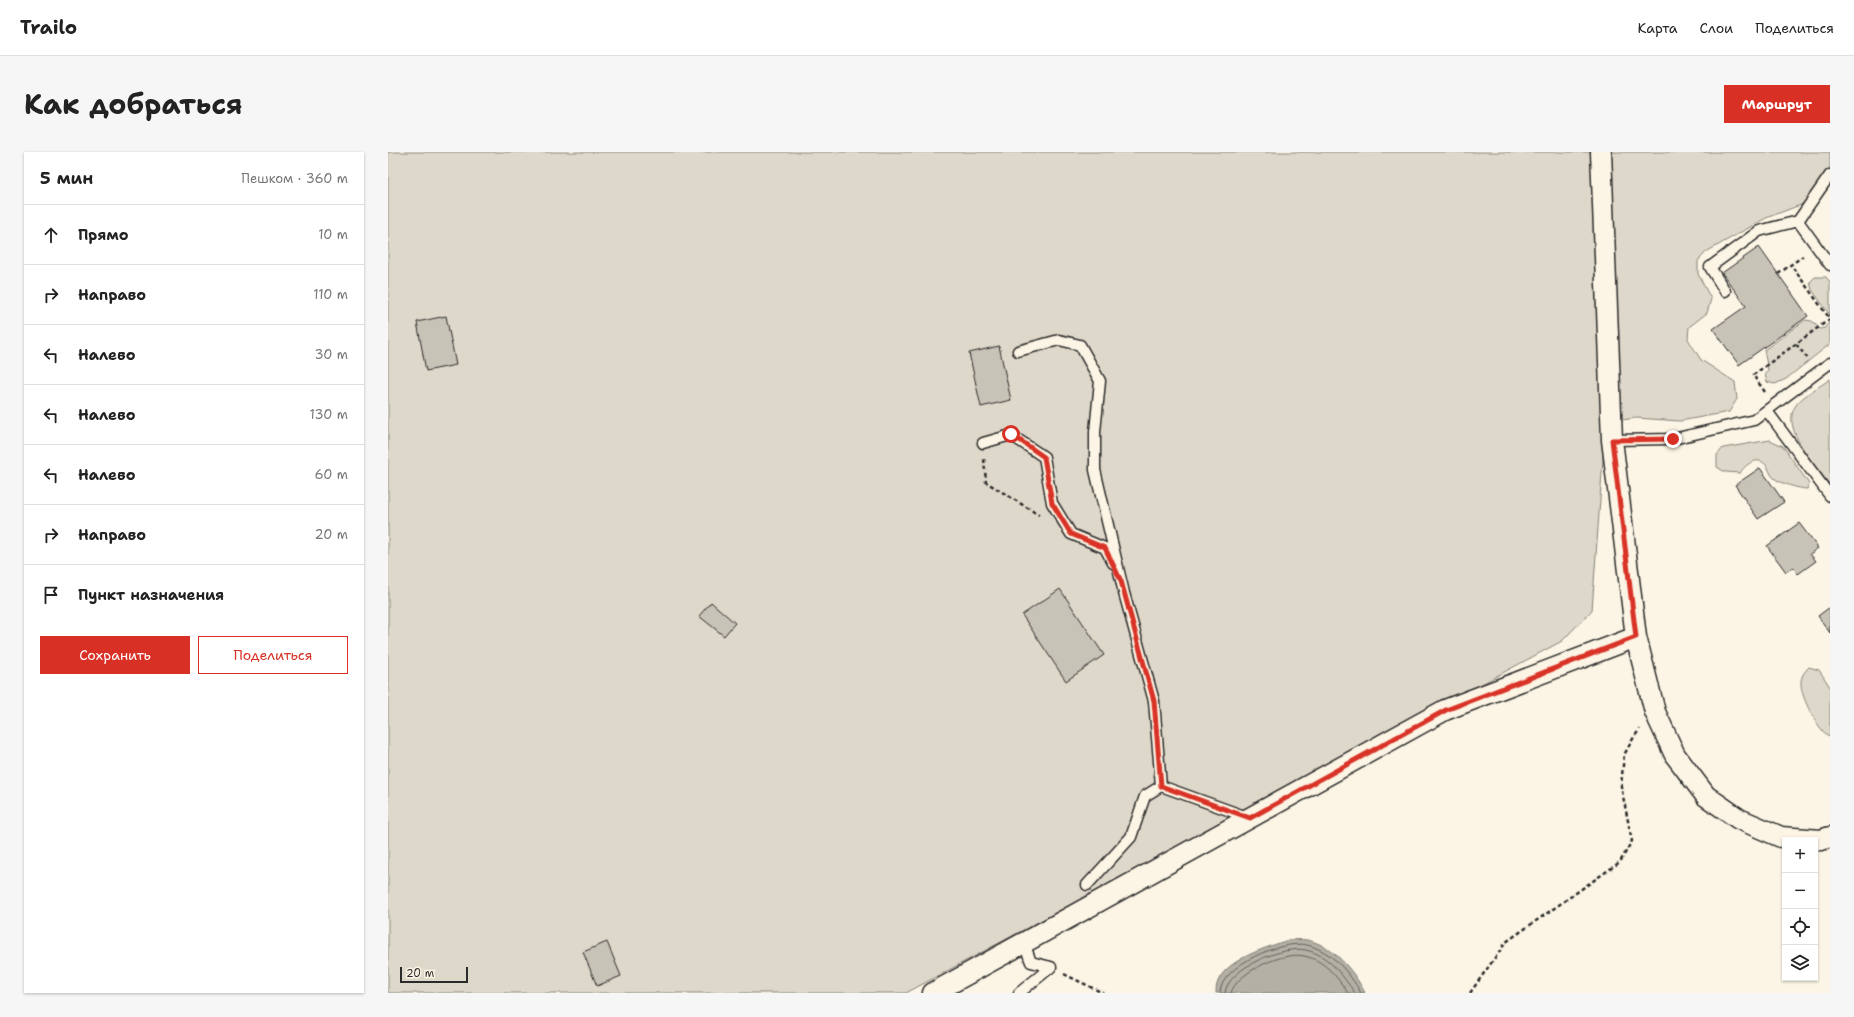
<!DOCTYPE html>
<html lang="ru">
<head>
<meta charset="utf-8">
<style>
	:root { --surface:#fff; --page:#f6f6f6; --text:#222; --muted:#767676; --line:#e0e0e0; --accent:#d93025 }
	body { margin:0; font-family:"Shantell Sans",sans-serif; background:var(--page); color:var(--text) }
	.controls { position:absolute; right:12px; bottom:12px; display:grid; overflow:hidden; border-radius:0px; box-shadow:0 1px 3px #0004 }
	.controls button { width:36px; height:36px; display:grid; place-items:center; padding:0; border:0; border-bottom:1px solid var(--line); background:var(--surface); color:var(--text); font:20px sans-serif }
	.scale { position:absolute; left:12px; bottom:10px; width:68px; box-sizing:border-box; padding-left:4px; border:2px solid #2b2b2b; border-top:0; font-size:11px; line-height:14px; white-space:nowrap; color:#2b2b2b; -webkit-text-stroke:3px #fcf5e5; paint-order:stroke }
	.stop { position:absolute; width:12px; height:12px; margin:-9px; border:3px solid #d93025; border-radius:50%; background:#fff }
	.stop.end { background:#d93025; border-color:#fff; box-shadow:0 1px 4px #0008 }
	.list { margin:0; padding:0; list-style:none }
	h2 { display:flex; justify-content:space-between; align-items:center; height:52px; margin:0; padding:0 16px; font-size:17px }
	h2 small { font-size:13px; font-weight:400; color:var(--muted) }
	.list li { display:grid; grid-template-columns:26px 1fr auto; gap:12px; align-items:center; box-sizing:border-box; height:60px; padding:0 16px; border-top:1px solid var(--line) }
	.list b { display:block; font-size:15px; white-space:nowrap }
	.list em { font-size:13px; font-style:normal; color:var(--muted) }
	.actions { display:flex; gap:8px; padding:12px 16px }
	.actions a { flex:1; padding:9px 0; border:1px solid var(--accent); border-radius:0px; text-align:center; font-size:14px; color:var(--accent) }
	.actions .main { background:var(--accent); color:#fff }
	.icon { flex:none; width:22px; height:22px; fill:none; stroke:currentColor; stroke-width:2; stroke-linecap:round; stroke-linejoin:round }
	.map { position:relative; flex:none; width:1442px; height:841px; overflow:hidden; border-radius:0px }
	header { display:flex; align-items:center; gap:24px; box-sizing:border-box; height:56px; padding:0 20px; background:var(--surface); border-bottom:1px solid var(--line) }
	header strong { font-size:19px }
	nav { display:flex; gap:22px; margin-inline-start:auto; font-size:14px }
	.intro { display:flex; align-items:center; justify-content:space-between; box-sizing:border-box; height:96px; padding:0 24px }
	h1 { margin:0; font-size:28px }
	.button { padding:10px 18px; border-radius:0px; background:var(--accent); color:#fff; font-size:14px; font-weight:700 }
	main { display:flex; gap:24px; padding:0 24px }
	aside { flex:1; background:var(--surface); border-radius:0px; box-shadow:0 1px 3px #0004 }
	.map>svg:first-child { display:block }
</style>
</head>
<body>
<header>
<strong>Trailo</strong>
<nav><a>Карта</a><a>Слои</a><a>Поделиться</a></nav>
</header>
<div class="intro"><h1>Как добраться</h1><a class="button">Маршрут</a></div>
<main>
<aside>
<h2>5 мин<small>Пешком · 360 m</small></h2>
<ul class="list">
<li><svg class="icon" aria-label="ahead" viewBox="0 0 24 24"><path d="M12 20V5M6 11l6-6 6 6"/></svg><div><b>Прямо</b></div><em>10 m</em></li>
<li><svg class="icon" aria-label="right" viewBox="0 0 24 24"><path d="M7 20v-9h11M14 6l5 5-5 5"/></svg><div><b>Направо</b></div><em>110 m</em></li>
<li><svg class="icon" aria-label="left" viewBox="0 0 24 24"><path d="M17 20v-9H6M10 6l-5 5 5 5"/></svg><div><b>Налево</b></div><em>30 m</em></li>
<li><svg class="icon" aria-label="left" viewBox="0 0 24 24"><path d="M17 20v-9H6M10 6l-5 5 5 5"/></svg><div><b>Налево</b></div><em>130 m</em></li>
<li><svg class="icon" aria-label="left" viewBox="0 0 24 24"><path d="M17 20v-9H6M10 6l-5 5 5 5"/></svg><div><b>Налево</b></div><em>60 m</em></li>
<li><svg class="icon" aria-label="right" viewBox="0 0 24 24"><path d="M7 20v-9h11M14 6l5 5-5 5"/></svg><div><b>Направо</b></div><em>20 m</em></li>
<li><svg class="icon" aria-label="arrive" viewBox="0 0 24 24"><path d="M6 21V4h12l-3 4 3 4H6"/></svg><div><b>Пункт назначения</b></div></li>
</ul>
<div class="actions"><a class="main">Сохранить</a><a>Поделиться</a></div>
</aside>
<div class="map">
<svg width="1442" height="841" viewBox="0 0 1442 841">
	<rect width="100%" height="100%" fill="#fcf5e5"/>
	<filter id="ink" filterUnits="userSpaceOnUse"><feTurbulence type="fractalNoise" baseFrequency=".025" numOctaves="2"/><feDisplacementMap in="SourceGraphic" scale="8" xChannelSelector="R" yChannelSelector="G"/><feConvolveMatrix kernelMatrix="1 2 1 2 8 2 1 2 1" color-interpolation-filters="sRGB"/></filter>
	<g filter="url(#ink)">
		<path fill="#ded8ca" stroke="#84827a" d="M0,0H1442V15L1415,52L1378,66L1318,100L1310,109V122L1323,147L1319,161L1301,175L1300,187L1313,208L1347,230L1349,247L1341,260L1292,269L1248,266L1220,270L1217,279L1204,458L1174,489L518,841H0Z
			M1427,125H1438L1442,130V163L1424,138L1422,130Z
			M1417,168L1424,169L1432,177L1437,176L1442,169V192L1398,227L1387,232L1379,230L1377,222L1380,218L1376,198Z
			M1442,227V333C1429,315 1391,276 1408,253C1414,244 1433,234 1442,227Z
			M1382,288L1395,294L1421,332L1419,337C1412,337 1391,331 1386,326C1382,323 1381,316 1378,313C1369,303 1357,313 1352,321L1337,320L1329,315V303L1335,296Z
			M1421,515L1431,518L1442,535V585C1431,580 1412,544 1413,531C1413,524 1416,520 1421,515Z"/>
		<path fill="#b4b0a5" stroke="#7d7b74" d="M900,788C906,788 913,787 919,788C945,793 966,819 977,841H828C826,810 878,796 900,788Z"/>
		<g fill="none" stroke-linecap="round" stroke-linejoin="round">
			<path stroke="#62605c" stroke-width="1" d="M832,841C832,813 896,787 919,793C944,799 961,820 973,841
				M837,841C839,816 896,793 918,798C941,803 954,823 967,841
				M843,841C848,820 896,799 916,804C937,808 949,825 960,841"/>
		</g>
		<path fill="#c8c3b7" stroke="#2b2b2b" d="M1371,95L1420,164L1351,213L1325,177L1358,154L1334,121Z
			M58,164L68,213L38,219L29,170Z
			M611,194L623,248L593,255L581,201Z
			M1372,316L1396,350L1370,367L1347,333Z
			M1411,371L1430,396L1422,402L1428,409L1410,422L1405,415L1398,420L1379,394Z
			M672,437L716,503L678,529L634,463Z
			M323,450L347,471L336,484L311,464Z
			M1442,455V481L1430,464Z
			M219,790L233,824L209,834L195,800Z"/>
		<g fill="none" stroke-linecap="round" stroke-linejoin="round">
			<defs>
				<path id="lane" d="M1410,69L1442,23
					M1337,139L1322,115L1371,79L1410,69L1442,113
					M630,199L671,188L692,193L712,229L707,280V318L736,441L766,549L773,634L862,666
					M1379,259L1442,344
					M1224,288L1285,287L1366,268L1442,211
					M595,291L623,283L656,305L664,351L683,382L717,396L725,411
					M699,733L743,685L757,644L773,634
					M631,841L663,815L643,810L636,791"/>
				<path id="street" d="M1213,0L1224,288L1248,485L1267,560L1287,603L1318,644L1351,667L1393,685L1433,688L1442,685
					M545,841L1057,558L1248,485"/>
			</defs>
			<use href="#lane" stroke="#2b2b2b" stroke-width="13"/>
			<use href="#street" stroke="#2b2b2b" stroke-width="23"/>
			<path stroke="#2b2b2b" stroke-width="2.5" stroke-dasharray="4 3" stroke-linecap="butt" d="M1390,122L1415,104
				M1408,192L1420,207
				M1377,240L1365,223L1442,167L1403,113
				M596,307L598,330L651,363
				M676,822L715,841
				M1082,841L1118,790L1232,710L1244,689L1233,634L1236,603L1246,585L1252,577"/>
			<use href="#lane" stroke="#fcf5e5" stroke-width="10"/>
			<use href="#street" stroke="#fcf5e5" stroke-width="20"/>
		</g>
	</g>
	<g fill="none" stroke-linecap="round" stroke-linejoin="round" filter="url(#ink)">
		<path stroke="#d93025" stroke-width="5" d="M623,282L656,305L664,351L683,382L717,396L733,429L766,549L773,634L862,666L1058,558L1248,485L1224,288L1285,287"/>
	</g>
</svg>
<div class="controls">
<button>+</button>
<button>−</button>
<button><svg class="icon" aria-label="locate" viewBox="0 0 24 24"><circle cx="12" cy="12" r="6"/><path d="M12 2v4M12 18v4M2 12h4M18 12h4"/></svg></button>
<button><svg class="icon" aria-label="layers" viewBox="0 0 24 24"><path d="M12 4l9 5-9 5-9-5zM3 14l9 5 9-5"/></svg></button>
</div>
<div class="scale">20 m</div>
<div class="stop" style="left:623px;top:282px"></div>
<div class="stop end" style="left:1285px;top:287px"></div>
</div>
</main>
</body>
</html>
